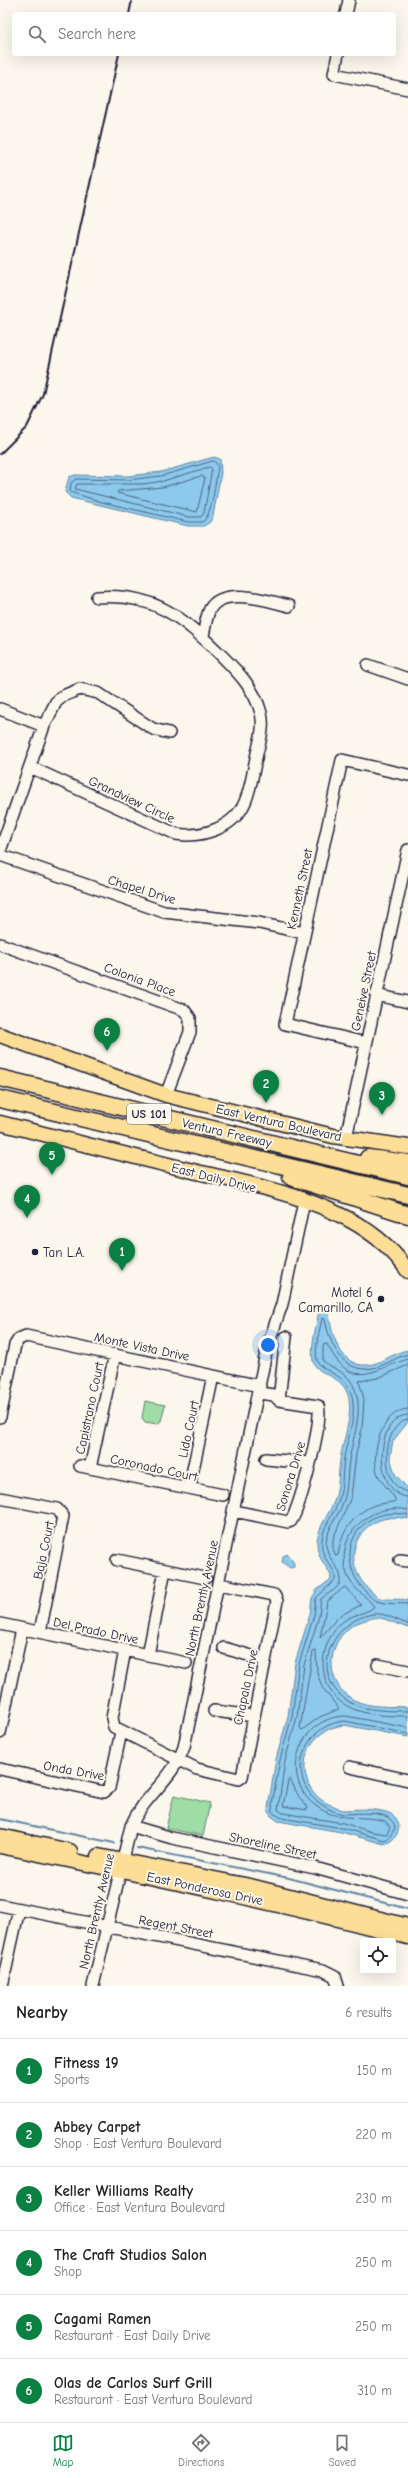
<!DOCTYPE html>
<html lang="en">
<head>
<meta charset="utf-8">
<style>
	:root { --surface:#fff; --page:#f6f6f6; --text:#222; --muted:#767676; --line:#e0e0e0; --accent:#0b8043 }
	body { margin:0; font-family:"Comic Neue",sans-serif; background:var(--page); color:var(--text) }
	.controls { position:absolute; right:12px; bottom:12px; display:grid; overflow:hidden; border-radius:4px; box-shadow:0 4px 16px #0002 }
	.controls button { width:36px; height:36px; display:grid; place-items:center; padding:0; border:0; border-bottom:1px solid var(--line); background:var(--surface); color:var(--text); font:20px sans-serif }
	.you { position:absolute; left:268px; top:1345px; width:14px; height:14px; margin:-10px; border:3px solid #fff; border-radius:50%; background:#1a73e8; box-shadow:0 0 0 6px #1a73e833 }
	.badge { display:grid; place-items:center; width:26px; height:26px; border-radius:50%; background:var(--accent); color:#fff; font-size:13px; font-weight:700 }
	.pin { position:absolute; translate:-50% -33px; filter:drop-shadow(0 1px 2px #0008) }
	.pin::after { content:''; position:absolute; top:21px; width:14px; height:12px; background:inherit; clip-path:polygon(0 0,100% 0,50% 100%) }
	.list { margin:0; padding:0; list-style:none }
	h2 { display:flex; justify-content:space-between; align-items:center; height:52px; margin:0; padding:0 16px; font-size:17px }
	h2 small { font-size:13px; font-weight:400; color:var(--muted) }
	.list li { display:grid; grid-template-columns:26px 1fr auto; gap:12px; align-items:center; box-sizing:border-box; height:64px; padding:0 16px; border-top:1px solid var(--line) }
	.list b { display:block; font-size:15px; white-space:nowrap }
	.list p { margin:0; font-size:13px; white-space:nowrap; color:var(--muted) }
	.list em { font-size:13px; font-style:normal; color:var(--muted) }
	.icon { flex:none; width:22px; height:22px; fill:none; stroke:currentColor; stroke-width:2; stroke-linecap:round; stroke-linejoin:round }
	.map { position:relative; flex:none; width:408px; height:1986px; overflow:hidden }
	.search { position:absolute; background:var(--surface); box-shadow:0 4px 16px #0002; left:12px; right:12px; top:12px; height:44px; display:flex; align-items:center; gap:10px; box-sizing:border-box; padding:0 14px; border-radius:4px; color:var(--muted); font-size:15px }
	.sheet { height:436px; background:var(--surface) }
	nav { display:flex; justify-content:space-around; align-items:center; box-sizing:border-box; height:56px; border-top:1px solid var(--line); background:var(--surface); font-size:11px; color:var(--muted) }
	nav a { display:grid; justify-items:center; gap:2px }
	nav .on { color:var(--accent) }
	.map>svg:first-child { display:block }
</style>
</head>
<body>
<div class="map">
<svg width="408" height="1986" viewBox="0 0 408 1986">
	<rect width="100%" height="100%" fill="#fbf7ec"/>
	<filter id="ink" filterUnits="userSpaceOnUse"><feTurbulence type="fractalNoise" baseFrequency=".025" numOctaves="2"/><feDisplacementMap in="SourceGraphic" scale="8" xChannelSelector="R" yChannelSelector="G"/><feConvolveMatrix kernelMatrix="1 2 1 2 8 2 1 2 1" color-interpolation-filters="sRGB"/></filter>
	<g filter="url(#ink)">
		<path fill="#9edda6" stroke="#608070" d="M145,1401L165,1405L161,1421L157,1424L145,1422L142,1418Z
			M174,1795L210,1803L203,1836L166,1828Z"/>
		<path fill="#8cc9ed" stroke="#6286a6" d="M214,457L220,459L221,473L213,516L210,522L204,526H188L71,498L65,492L69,477L75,475L128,476L161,472Z
			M319,1310L329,1312C331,1336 342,1372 373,1364C385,1361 395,1352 408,1350V1422L393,1441L390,1457L395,1474L408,1489V1519C360,1508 334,1560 372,1592C374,1593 374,1595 377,1597C387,1601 398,1598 408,1600V1628C400,1626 380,1615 373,1618C366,1620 356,1622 349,1628C325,1647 326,1685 354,1700C370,1708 391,1706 408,1707V1737L344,1725C329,1727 315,1735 309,1749C298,1772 310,1799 334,1806C338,1807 340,1810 344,1810C356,1809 376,1808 389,1813C405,1820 400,1840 384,1844L341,1832L278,1821L270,1815L268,1808L276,1759L288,1716L295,1663L310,1614L312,1598L317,1590L331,1579C332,1570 316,1561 317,1541C319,1525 330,1513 335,1499C339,1486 338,1473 340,1460C343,1440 352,1419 349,1399C344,1373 317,1377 313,1361C310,1346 317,1324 319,1310Z
			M287,1554L294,1563V1567L290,1568L282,1562L283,1556Z"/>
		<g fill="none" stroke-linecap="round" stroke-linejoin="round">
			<path stroke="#4c6582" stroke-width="1" d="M214,461L218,466C216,477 212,518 202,522H188L102,502L70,492L71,483L76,479L128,480L161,476Z
				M210,467L212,469L204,513L201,517H189L75,489L77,484H143L163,481Z
				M202,476L205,478L197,512L117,493L118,491L163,487Z
				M408,1354C396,1357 385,1366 373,1368C343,1375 329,1343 325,1319L322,1318C320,1330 314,1349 317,1360C322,1375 350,1371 353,1402C355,1421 347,1440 344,1458C342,1472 343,1487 339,1500C334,1514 324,1525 322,1539C319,1561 337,1566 335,1580L316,1598L314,1615L299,1664L292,1716L280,1760L272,1804L273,1813L282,1818L342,1828L384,1840L389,1838L395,1828C392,1808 358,1814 344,1814C335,1813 324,1807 317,1801C285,1774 305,1724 345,1721L408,1734
				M408,1359C370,1371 351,1391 327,1344L323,1345V1361C332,1369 343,1370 350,1380C367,1404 353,1435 349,1461C347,1474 348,1487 344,1500C340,1513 331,1523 327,1536C321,1561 349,1569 338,1586C334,1592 325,1594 321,1599L319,1616L304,1665L297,1717L285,1761L278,1810L283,1813L343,1823L372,1832L387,1834L390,1827L385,1821C361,1814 338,1823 316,1806C278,1778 299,1716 346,1716L408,1728
				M408,1365L378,1378L359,1381L364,1399L362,1429L356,1454L351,1497L333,1539V1549L336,1556L338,1555C341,1533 353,1513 375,1505C382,1503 390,1503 396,1501C392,1491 381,1484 377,1472C371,1452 382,1410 408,1409
				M408,1415C374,1416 373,1495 408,1497
				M408,1420C381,1423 379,1489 408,1492
				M408,1510C369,1501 332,1538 348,1577C354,1591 368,1596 374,1607C364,1615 349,1614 339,1625C314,1652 318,1697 356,1710C372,1716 392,1716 408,1716
				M408,1515C356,1503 330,1558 368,1594C371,1597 373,1600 377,1601C387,1605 398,1603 408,1604
				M345,1587L361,1605L339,1616L320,1638L327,1602Z
				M408,1624C397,1621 385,1612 373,1614C329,1621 307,1678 351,1703C367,1711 390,1711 408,1711
				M316,1651L317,1672L322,1687L339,1709L320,1717L302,1730L300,1728L313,1652Z
				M290,1779L299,1797L308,1808L307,1810L283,1806L288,1781Z"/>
			<path stroke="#6286a6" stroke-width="2" d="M0,1819L114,1843
				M137,1848L289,1878L408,1909"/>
			<defs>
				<path id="minor" d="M346,14L349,0
					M338,54L334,74L408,89
					M203,636C205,627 206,617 210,609C223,586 270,601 289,606
					M368,665L408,679
					M0,709L44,726
					M30,767L176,834C202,838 234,828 245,802C251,788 253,772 256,758C259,743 265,728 261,713C255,689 237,671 220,654C183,618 153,592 97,597
					M0,851L44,726L56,702L63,696L80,689L98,693L153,729L169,733
					M0,855L164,912L259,923L304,933
					M0,944L184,1010L190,1018V1032L166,1095
					M376,995L408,1002
					M366,1043L285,1024L342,760L408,775
					M346,1138L408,850
					M279,1400L286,1337
					M0,1417L15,1345L19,1339L26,1336L260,1386
					M266,1459L309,1463
					M80,1466L223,1495
					M90,1468L115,1354
					M189,1488L213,1376
					M0,1498L57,1509L63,1516L40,1632
					M234,1511L288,1522L291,1521C300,1507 324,1419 318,1406L279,1400L274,1395L259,1393
					M117,1560L205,1578
					M400,1560L408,1561
					M0,1624L186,1663
					M224,1648L265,1660
					M125,1650L112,1718L114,1727L197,1769L239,1779L242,1777L277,1601L274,1595L219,1584
					M148,1655L165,1570
					M378,1665L408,1671
					M214,1711L254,1716
					M0,1733L22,1629
					M350,1767L408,1780
					M0,1769L104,1792L109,1788L121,1732
					M131,1826L172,1838L315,1868L408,1894
					M0,1905L323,1970L335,1976L338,1986
					M2,1986L19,1909
					M93,1986L131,1826C144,1795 172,1781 184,1747L267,1348L282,1304L304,1201"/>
				<path id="major" d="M0,1035L166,1095L333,1136L408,1147
					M0,1123C66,1140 131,1156 197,1172C242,1182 295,1193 336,1213C364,1226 391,1246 408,1271
					M0,1836L70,1851
					M0,1846C137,1874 273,1901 408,1937
					M98,1856L250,1886L408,1926"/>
				<path id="highway" d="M0,1078L408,1176
					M0,1099L408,1195
					M368,1158L408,1163
					M291,1177L408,1215"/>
			</defs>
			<use href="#minor" stroke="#22223b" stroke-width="14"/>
			<use href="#major" stroke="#22223b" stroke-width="17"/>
			<use href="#highway" stroke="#22223b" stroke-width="19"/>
			<use href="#minor" stroke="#fbf7ec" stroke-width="11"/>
			<use href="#major" stroke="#fdde96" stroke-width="14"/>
			<use href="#highway" stroke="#fdde96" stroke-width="16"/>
			<path stroke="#22223b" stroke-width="2" d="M129,14L132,0
				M0,454L27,427L43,394L119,54"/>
		</g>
	</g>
	<g fill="#22223b" stroke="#fbf7ec" stroke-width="1.5">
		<circle cx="35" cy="1252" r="4"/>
		<circle cx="381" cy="1299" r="4"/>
	</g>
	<g text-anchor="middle" stroke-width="4" stroke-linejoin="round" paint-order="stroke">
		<rect fill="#fbf7ec" stroke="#636270" stroke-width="1" x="127" y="1104" width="44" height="20" rx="3"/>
		<g font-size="12" font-weight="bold" fill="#22223b">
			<text x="149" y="1118">US 101</text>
		</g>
		<g font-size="13" fill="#22223b" stroke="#fbf7ec">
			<text transform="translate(132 799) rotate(25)" y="5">Grandview Circle</text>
			<text transform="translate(142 889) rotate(17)" y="5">Chapel Drive</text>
			<text transform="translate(299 889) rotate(-78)" y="5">Kenneth Street</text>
			<text transform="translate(140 979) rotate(20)" y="5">Colonia Place</text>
			<text transform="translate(363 991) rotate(-78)" y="5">Geneive Street</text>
			<text transform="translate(279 1122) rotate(13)" y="5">East Ventura Boulevard</text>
			<text transform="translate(227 1132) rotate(13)" y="5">Ventura Freeway</text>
			<text transform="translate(214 1177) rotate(14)" y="5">East Daily Drive</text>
			<text transform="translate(142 1346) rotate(12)" y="5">Monte Vista Drive</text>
			<text transform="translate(89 1408) rotate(-78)" y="5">Capistrano Court</text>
			<text transform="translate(188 1429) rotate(-78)" y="5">Lido Court</text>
			<text transform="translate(154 1467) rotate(12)" y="5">Coronado Court</text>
			<text transform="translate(290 1476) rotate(-73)" y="5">Sonora Drive</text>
			<text transform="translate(43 1550) rotate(-78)" y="5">Baja Court</text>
			<text transform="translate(201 1598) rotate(-78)" y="5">North Brently Avenue</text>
			<text transform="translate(96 1630) rotate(12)" y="5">Del Prado Drive</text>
			<text transform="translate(245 1687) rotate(-78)" y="5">Chapala Drive</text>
			<text transform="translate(74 1770) rotate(10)" y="5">Onda Drive</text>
			<text transform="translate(273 1845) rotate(12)" y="5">Shoreline Street</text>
			<text transform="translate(205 1888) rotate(12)" y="5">East Ponderosa Drive</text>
			<text transform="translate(96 1911) rotate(-77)" y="5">North Brently Avenue</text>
			<text transform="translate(176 1926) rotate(11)" y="5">Regent Street</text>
		</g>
		<g font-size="13" fill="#22223b" stroke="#fbf7ec" text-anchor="start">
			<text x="43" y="1257">Tan L.A.</text>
			<text x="373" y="1297" text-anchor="end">Motel 6<tspan x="373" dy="15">Camarillo, CA</tspan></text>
		</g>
	</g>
</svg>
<div class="controls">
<button><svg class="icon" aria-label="locate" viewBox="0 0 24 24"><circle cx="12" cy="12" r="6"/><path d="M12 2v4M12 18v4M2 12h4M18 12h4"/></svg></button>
</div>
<div class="you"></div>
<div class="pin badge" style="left:122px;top:1271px">1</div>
<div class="pin badge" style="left:266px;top:1103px">2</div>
<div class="pin badge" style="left:382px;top:1115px">3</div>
<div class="pin badge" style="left:27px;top:1218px">4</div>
<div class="pin badge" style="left:52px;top:1175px">5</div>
<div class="pin badge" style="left:107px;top:1051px">6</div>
<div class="search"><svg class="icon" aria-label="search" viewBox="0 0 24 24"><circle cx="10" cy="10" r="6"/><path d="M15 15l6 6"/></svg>Search here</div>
</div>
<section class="sheet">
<h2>Nearby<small>6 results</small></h2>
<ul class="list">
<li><span class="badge">1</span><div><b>Fitness 19</b><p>Sports</p></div><em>150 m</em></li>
<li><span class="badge">2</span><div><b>Abbey Carpet</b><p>Shop · East Ventura Boulevard</p></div><em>220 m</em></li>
<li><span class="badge">3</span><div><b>Keller Williams Realty</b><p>Office · East Ventura Boulevard</p></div><em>230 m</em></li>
<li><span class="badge">4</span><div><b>The Craft Studios Salon</b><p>Shop</p></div><em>250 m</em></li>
<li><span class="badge">5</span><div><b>Cagami Ramen</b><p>Restaurant · East Daily Drive</p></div><em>250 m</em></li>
<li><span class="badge">6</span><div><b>Olas de Carlos Surf Grill</b><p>Restaurant · East Ventura Boulevard</p></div><em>310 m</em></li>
</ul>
</section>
<nav>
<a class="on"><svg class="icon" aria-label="map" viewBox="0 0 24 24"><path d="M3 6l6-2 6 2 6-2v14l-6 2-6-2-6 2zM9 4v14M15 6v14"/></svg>Map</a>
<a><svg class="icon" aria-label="directions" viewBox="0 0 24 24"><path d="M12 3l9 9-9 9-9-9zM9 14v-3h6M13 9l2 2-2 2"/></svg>Directions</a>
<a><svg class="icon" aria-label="saved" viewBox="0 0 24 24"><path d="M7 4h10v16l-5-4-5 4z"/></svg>Saved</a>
</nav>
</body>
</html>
